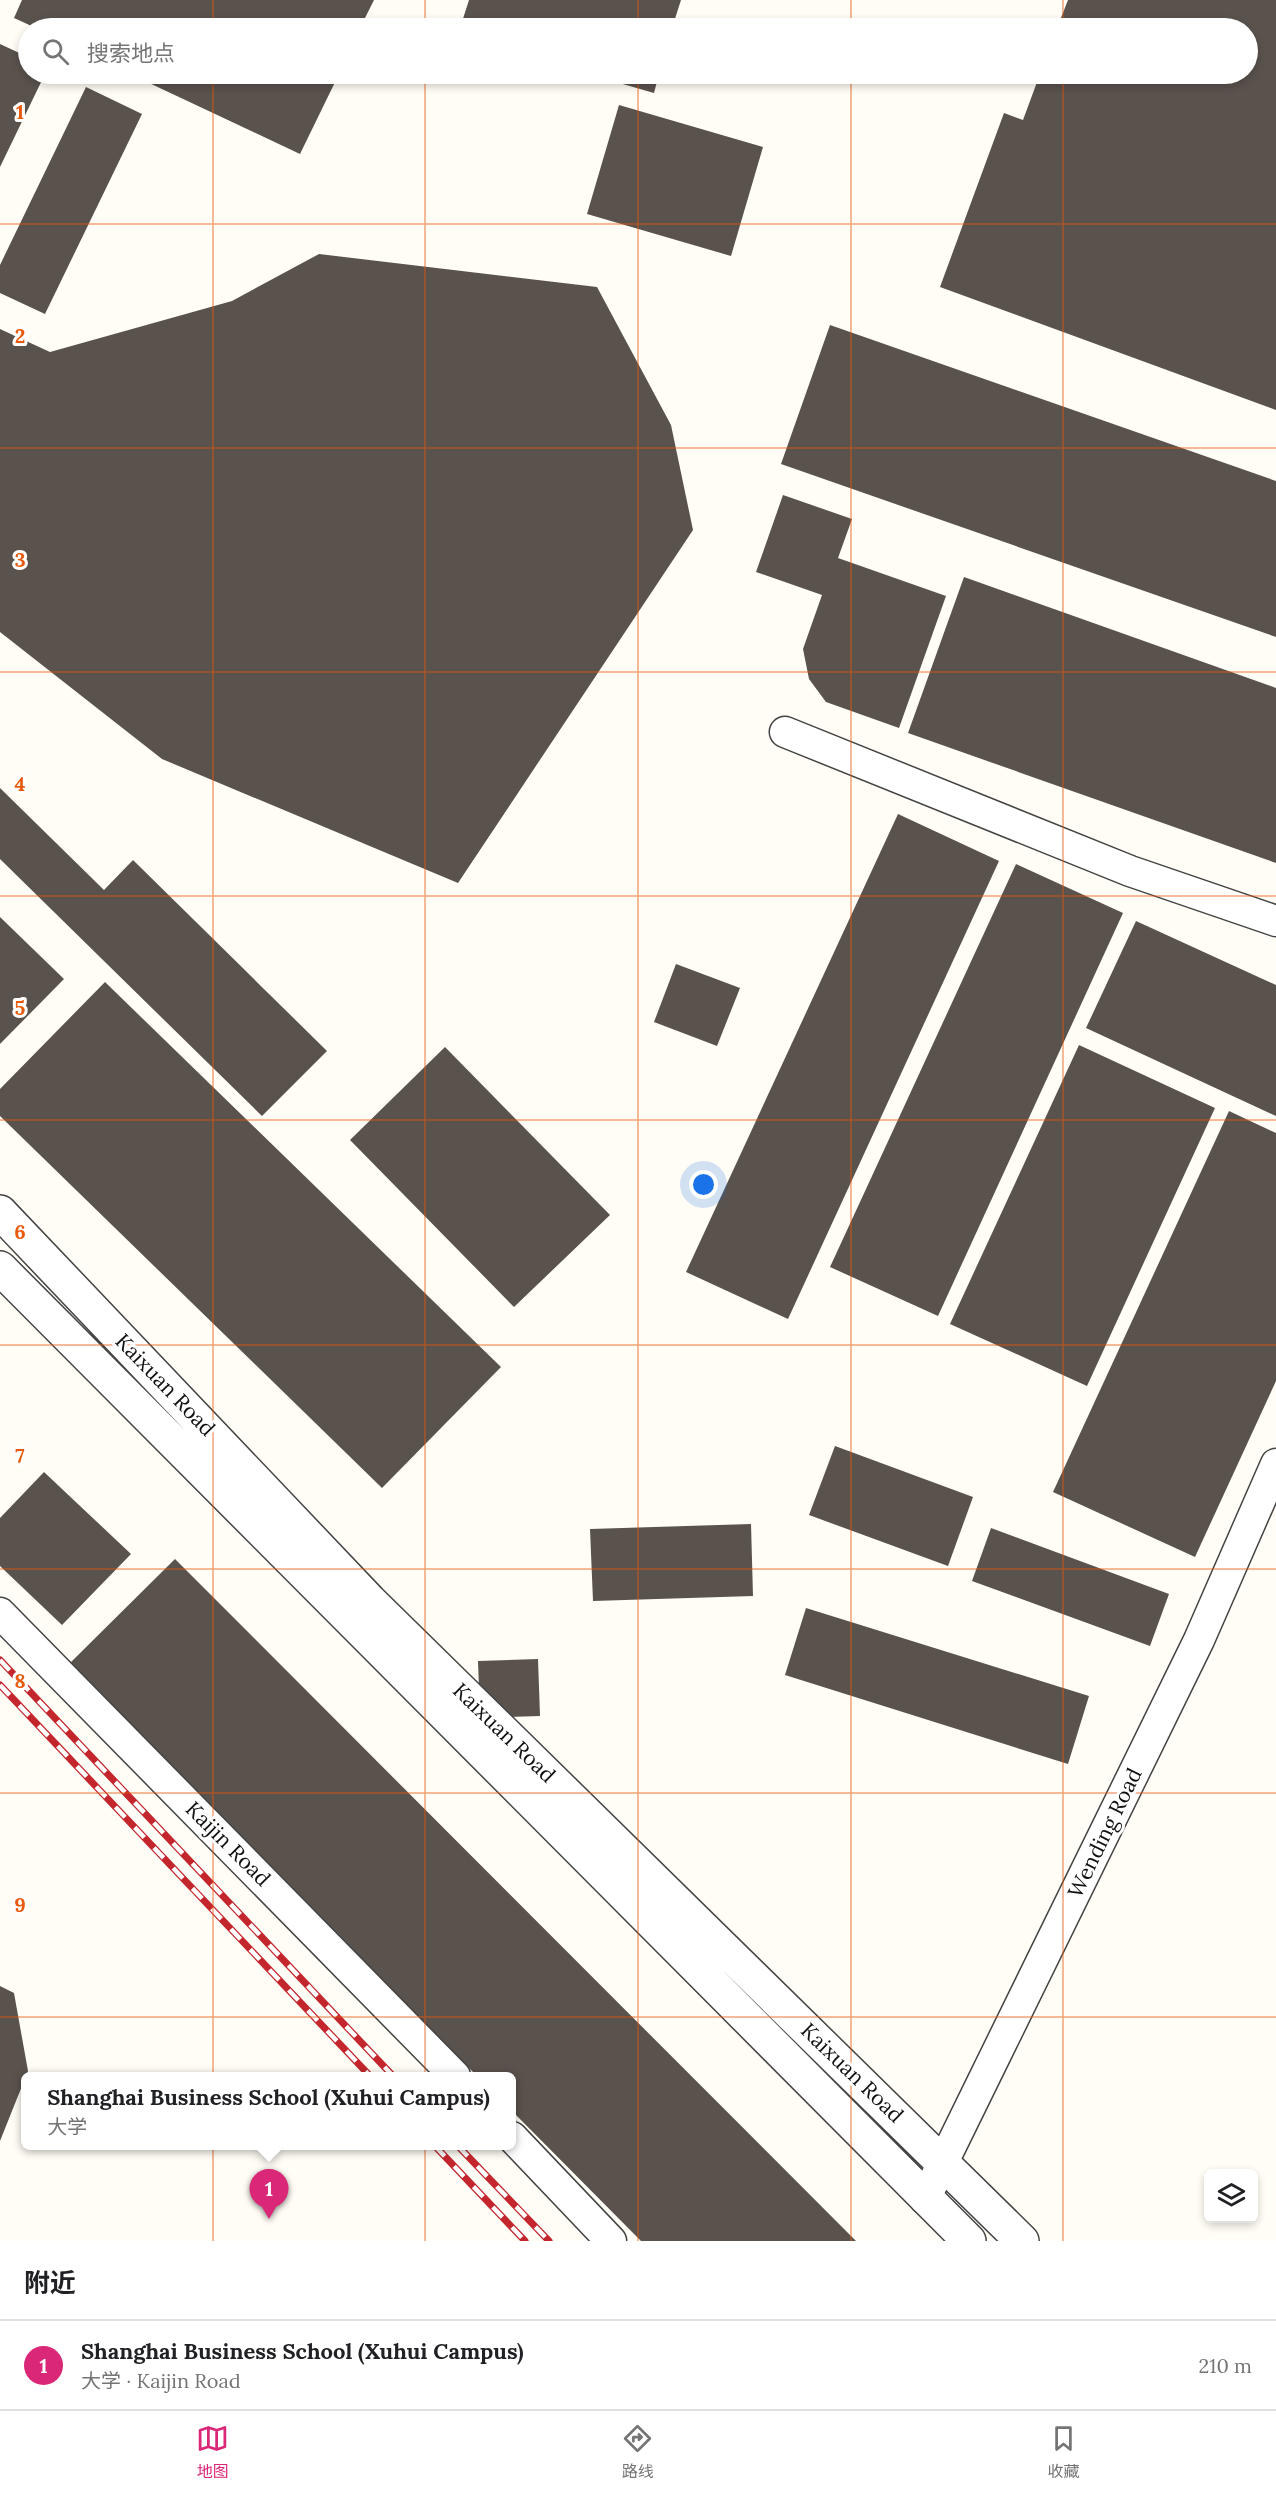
<!DOCTYPE html>
<html lang="zh">
<head>
<meta charset="utf-8">
<style>
	:root { --surface:#fff; --page:#f2f2f2; --text:#202124; --muted:#757577; --line:#e0e0e0; --accent:#db2777 }
	body { margin:0; font-family:Lora,"Noto Sans SC",serif; background:var(--page); color:var(--text) }
	.controls { position:absolute; right:18px; bottom:18px; display:grid; overflow:hidden; border-radius:9px; box-shadow:0 3px 9px #0003 }
	.controls button { width:54px; height:54px; display:grid; place-items:center; padding:0; border:0; border-bottom:2px solid var(--line); background:var(--surface); color:var(--text); font:30px sans-serif }
	.you { position:absolute; left:704px; top:1185px; width:21px; height:21px; margin:-15px; border:4px solid #fff; border-radius:50%; background:#1a73e8; box-shadow:0 0 0 9px #1a73e833 }
	.badge { display:grid; place-items:center; width:39px; height:39px; border-radius:50%; background:var(--accent); color:#fff; font-size:20px; font-weight:700 }
	.pin { position:absolute; translate:-50% -50px; filter:drop-shadow(0 2px 3px #0008) }
	.pin::after { content:''; position:absolute; top:32px; width:21px; height:18px; background:inherit; clip-path:polygon(0 0,100% 0,50% 100%) }
	.popup { position:absolute; left:21px; top:2072px; width:495px; height:78px; box-sizing:border-box; display:grid; place-content:center; border-radius:9px; background:var(--surface); filter:drop-shadow(0 2px 4px #0005); font-size:20px; white-space:nowrap; color:var(--muted) }
	.popup b { font-size:22px; color:var(--text) }
	.popup::after { content:''; position:absolute; left:50%; top:100%; margin-left:-12px; border:12px solid transparent; border-top-color:var(--surface) }
	.list { margin:0; padding:0; list-style:none }
	h2 { display:flex; justify-content:space-between; align-items:center; height:78px; margin:0; padding:0 24px; font-size:26px }
	h2 small { font-size:20px; font-weight:400; color:var(--muted) }
	.list li { display:grid; grid-template-columns:39px 1fr auto; gap:18px; align-items:center; box-sizing:border-box; height:90px; padding:0 24px; border-top:2px solid var(--line) }
	.list b { display:block; font-size:22px; white-space:nowrap }
	.list p { margin:0; font-size:20px; white-space:nowrap; color:var(--muted) }
	.list em { font-size:20px; font-style:normal; color:var(--muted) }
	.icon { flex:none; width:33px; height:33px; fill:none; stroke:currentColor; stroke-width:2; stroke-linecap:round; stroke-linejoin:round }
	.map { position:relative; flex:none; width:1276px; height:2241px; overflow:hidden }
	.search { position:absolute; background:var(--surface); box-shadow:0 3px 9px #0003; left:18px; right:18px; top:18px; height:66px; display:flex; align-items:center; gap:15px; box-sizing:border-box; padding:0 21px; border-radius:33px; color:var(--muted); font-size:22px }
	.sheet { height:168px; background:var(--surface) }
	nav { display:flex; justify-content:space-around; align-items:center; box-sizing:border-box; height:84px; border-top:2px solid var(--line); background:var(--surface); font-size:16px; color:var(--muted) }
	nav a { display:grid; justify-items:center; gap:3px }
	nav .on { color:var(--accent) }
	.map>svg:first-child { display:block }
</style>
</head>
<body>
<div class="map">
<svg width="1276" height="2241" viewBox="0 0 1276 2241">
	<rect width="100%" height="100%" fill="#fffdf5"/>
	<path fill="#5a524d" d="M22,0H374L360,28H36L14,18Z
		M469,0H681L672,28H460Z
		M1068,0H1276V410L940,287L1004,113L1023,120L1040,74H1248V28H1057Z
		M0,44L28,57V74H45L0,167Z
		M130,74H339L300,154Z
		M588,74H659L654,93Z
		M86,87L142,114L45,314L0,293V265Z
		M619,105L763,147L731,256L587,214Z
		M319,254L597,287L671,425L693,530L458,883L162,759L0,632V329L50,352L232,301Z
		M830,325L1276,481V637L781,464Z
		M783,495L852,519L838,558L946,596L899,728L826,702L809,679L803,649L822,595L756,572Z
		M964,577L1276,688V863L908,733Z
		M0,788L104,890L133,860L327,1051L262,1116L0,859Z
		M898,814L999,861L788,1319L686,1272Z
		M1016,864L1123,913L938,1316L830,1267Z
		M0,917L64,979L0,1044Z
		M1136,921L1276,985V1116L1086,1028Z
		M676,964L740,988L717,1046L654,1022Z
		M105,982L501,1367L382,1488L0,1116V1089Z
		M1079,1045L1215,1108L1087,1386L950,1324Z
		M445,1047L610,1215L514,1307L350,1140Z
		M1229,1111L1276,1133V1381L1195,1557L1053,1492Z
		M835,1446L973,1497L948,1566L809,1515Z
		M44,1472L131,1554L62,1625L0,1566V1518Z
		M751,1524L753,1596L593,1601L590,1529Z
		M991,1528L1169,1594L1150,1646L972,1581Z
		M175,1559L856,2241H641L512,2111V2076H477L67,1666Z
		M806,1608L1089,1696L1068,1764L785,1675Z
		M538,1659L540,1716L480,1718L478,1661Z
		M0,1986L14,1993L28,2071L0,2141Z"/>
	<g fill="none" stroke-linecap="round" stroke-linejoin="round">
		<defs>
			<path id="minor" d="M785,732L1130,871L1276,921
				M0,1613L455,2076
				M512,2137L611,2241
				M925,2199L1199,1640L1276,1464"/>
			<path id="tertiary" d="M0,1212L370,1601L1022,2241
				M0,1268L969,2241"/>
		</defs>
		<use href="#minor" stroke="#444" stroke-width="33"/>
		<use href="#tertiary" stroke="#444" stroke-width="36"/>
		<use href="#minor" stroke="#fff" stroke-width="30"/>
		<use href="#tertiary" stroke="#fff" stroke-width="33"/>
		<defs>
			<path id="rail" d="M0,1660L393,2076
				M0,1685L370,2076
				M435,2146L525,2241
				M458,2146L549,2241"/>
		</defs>
		<use href="#rail" stroke="#c4262e" stroke-width="7"/>
		<use href="#rail" stroke="#fff" stroke-width="4.5" stroke-dasharray="14" stroke-linecap="butt"/>
	</g>
	<path fill="none" stroke="#e8590c" stroke-width="1.5" stroke-opacity="0.55" d="M213,0V28M425,0V28M638,0V28M851,0V28M1063,0V28M213,74V2241M425,74V2241M638,74V2241M851,74V2241M1063,74V2241M0,224H1276M0,448H1276M0,672H1276M0,896H1276M0,1120H1276M0,1345H1276M0,1569H1276M0,1793H1276M0,2017H1276"/>
	<g text-anchor="middle" stroke-width="6" stroke-linejoin="round" paint-order="stroke">
		<g font-size="21" fill="#111" stroke="#fff">
			<text transform="translate(165 1385) rotate(46)" y="7">Kaixuan Road</text>
			<text transform="translate(504 1733) rotate(44)" y="7">Kaixuan Road</text>
			<text transform="translate(1105 1833) rotate(-64)" y="7">Wending Road</text>
			<text transform="translate(228 1844) rotate(45)" y="7">Kaijin Road</text>
			<text transform="translate(852 2073) rotate(44)" y="7">Kaixuan Road</text>
		</g>
	</g>
	<g font-size="20" text-anchor="middle" font-weight="bold" fill="#e8590c" stroke="#fff" stroke-width="6" stroke-linejoin="round" paint-order="stroke">
		<text x="20" y="119">1</text>
		<text x="20" y="343">2</text>
		<text x="20" y="567">3</text>
		<text x="20" y="791">4</text>
		<text x="20" y="1015">5</text>
		<text x="20" y="1239">6</text>
		<text x="20" y="1463">7</text>
		<text x="20" y="1688">8</text>
		<text x="20" y="1912">9</text>
	</g>
</svg>
<div class="controls">
<button><svg class="icon" aria-label="layers" viewBox="0 0 24 24"><path d="M12 4l9 5-9 5-9-5zM3 14l9 5 9-5"/></svg></button>
</div>
<div class="you"></div>
<div class="pin badge" style="left:269px;top:2219px">1</div>
<div class="popup"><b>Shanghai Business School (Xuhui Campus)</b>大学</div>
<div class="search"><svg class="icon" aria-label="search" viewBox="0 0 24 24"><circle cx="10" cy="10" r="6"/><path d="M15 15l6 6"/></svg>搜索地点</div>
</div>
<section class="sheet">
<h2>附近<small></small></h2>
<ul class="list">
<li><span class="badge">1</span><div><b>Shanghai Business School (Xuhui Campus)</b><p>大学 · Kaijin Road</p></div><em>210 m</em></li>
</ul>
</section>
<nav>
<a class="on"><svg class="icon" aria-label="map" viewBox="0 0 24 24"><path d="M3 6l6-2 6 2 6-2v14l-6 2-6-2-6 2zM9 4v14M15 6v14"/></svg>地图</a>
<a><svg class="icon" aria-label="directions" viewBox="0 0 24 24"><path d="M12 3l9 9-9 9-9-9zM9 14v-3h6M13 9l2 2-2 2"/></svg>路线</a>
<a><svg class="icon" aria-label="saved" viewBox="0 0 24 24"><path d="M7 4h10v16l-5-4-5 4z"/></svg>收藏</a>
</nav>
</body>
</html>
